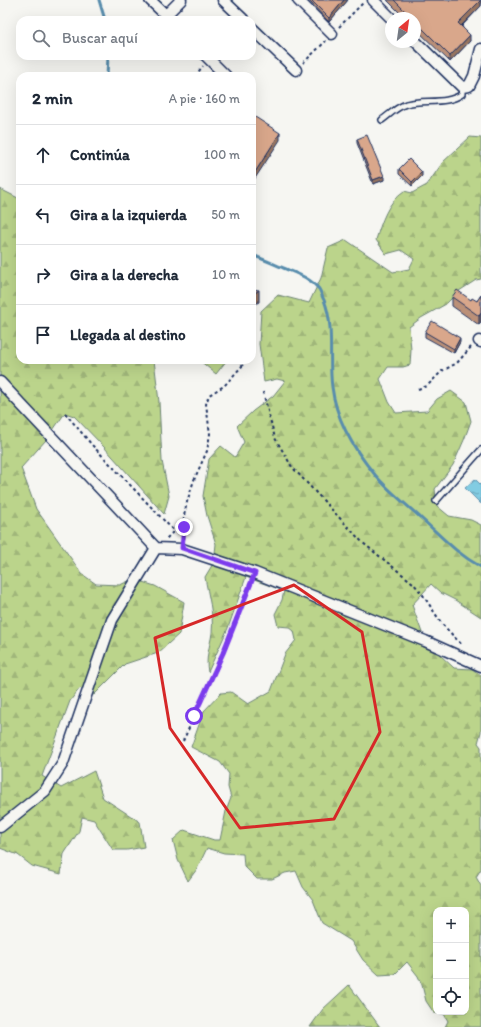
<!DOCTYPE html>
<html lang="es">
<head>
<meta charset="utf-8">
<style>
	:root { --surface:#fff; --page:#f6f6f7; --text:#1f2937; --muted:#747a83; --line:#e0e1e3 }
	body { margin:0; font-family:Itim,sans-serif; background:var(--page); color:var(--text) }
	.controls { position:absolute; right:12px; bottom:12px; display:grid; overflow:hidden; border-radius:8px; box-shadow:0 4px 16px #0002 }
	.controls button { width:36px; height:36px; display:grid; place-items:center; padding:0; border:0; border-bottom:1px solid var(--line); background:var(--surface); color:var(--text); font:20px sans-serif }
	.compass { position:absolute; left:385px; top:12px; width:36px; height:36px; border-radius:50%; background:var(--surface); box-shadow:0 4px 16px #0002; rotate:29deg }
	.stop { position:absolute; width:12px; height:12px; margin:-9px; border:3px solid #7c3aed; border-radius:50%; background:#fff }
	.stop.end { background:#7c3aed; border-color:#fff; box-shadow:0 1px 4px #0008 }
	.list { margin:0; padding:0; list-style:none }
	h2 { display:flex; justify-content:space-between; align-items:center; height:52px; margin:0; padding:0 16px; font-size:17px }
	h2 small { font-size:13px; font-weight:400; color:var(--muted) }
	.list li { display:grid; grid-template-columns:26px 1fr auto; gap:12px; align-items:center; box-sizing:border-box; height:60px; padding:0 16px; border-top:1px solid var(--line) }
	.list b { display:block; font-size:15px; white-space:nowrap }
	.list em { font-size:13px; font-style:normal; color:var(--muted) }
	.icon { flex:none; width:22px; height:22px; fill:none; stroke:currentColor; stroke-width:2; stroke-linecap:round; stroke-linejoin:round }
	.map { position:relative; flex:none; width:481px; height:1027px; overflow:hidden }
	.search { position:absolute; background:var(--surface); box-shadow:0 4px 16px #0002; left:16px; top:16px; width:240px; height:44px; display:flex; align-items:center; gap:10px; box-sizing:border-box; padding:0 14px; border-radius:12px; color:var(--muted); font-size:15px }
	.panel { position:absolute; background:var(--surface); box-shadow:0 4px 16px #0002; left:16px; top:72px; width:240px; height:292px; border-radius:12px }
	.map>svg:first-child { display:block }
</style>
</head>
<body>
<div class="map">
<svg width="481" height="1027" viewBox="0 0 481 1027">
	<defs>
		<pattern id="forest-firs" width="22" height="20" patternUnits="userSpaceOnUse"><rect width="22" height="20" fill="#bbd48b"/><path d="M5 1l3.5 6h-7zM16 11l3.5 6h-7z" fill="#a0b67a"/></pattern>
		<pattern id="water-ripples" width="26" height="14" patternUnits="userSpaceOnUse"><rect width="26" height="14" fill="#82cce2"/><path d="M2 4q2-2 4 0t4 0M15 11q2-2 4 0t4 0" fill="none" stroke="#6aa6ba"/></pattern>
	</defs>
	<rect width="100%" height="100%" fill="#f6f6f2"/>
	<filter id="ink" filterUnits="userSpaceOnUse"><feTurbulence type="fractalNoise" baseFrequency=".025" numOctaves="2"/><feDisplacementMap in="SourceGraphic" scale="8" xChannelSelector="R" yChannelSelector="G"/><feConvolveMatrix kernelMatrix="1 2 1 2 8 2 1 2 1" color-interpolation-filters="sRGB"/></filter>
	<g filter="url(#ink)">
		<path fill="url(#forest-firs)" stroke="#6b8274" fill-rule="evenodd" d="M470,137L481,138V279L476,280L459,291L446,304L421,318L409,327L411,350L410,365L403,367H388L380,379L389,402L396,413L427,411L437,399L451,391L466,402L471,421L464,440L453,465L435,489L437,506L449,516L471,520L481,525V617L455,600L441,593L431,584L412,605L425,641L454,668L472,669L481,675V732L478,743L481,747V869L476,877L481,886V1027H445L448,1021L444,1014L434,1013L426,1001L422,985L418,976L407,962L395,974L379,975L363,960L351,941L322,923L313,900L303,887L296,871L285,873L272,879H257L244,866L243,854L224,853L207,848L197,869L188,881L178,860L173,840L184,830L214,840H220L226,811L231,798L228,787L229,774L220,762L191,747L204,711L221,693L231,692L248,704L271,691L285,654L296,640L294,631L289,627L278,626L275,614L282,600L284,591L246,577L228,628L208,672C205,657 210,647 212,633C214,614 208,595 205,577L214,562L216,544L207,516L203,496L209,459L221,446L235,457L244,442L237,426L253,411L273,396L285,381L277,379L264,382L259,344L261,311L278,295L309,303L321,278L328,248L346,240L393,272L409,269L414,259L401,250L386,254L376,240C381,223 388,201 404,191L412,193L427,185L443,162ZM436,910H466V1012H436Z
			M0,189L20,199V360H154L159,402L162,461L169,496L164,514L104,447L74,416L65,413L46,440L21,468L36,509L82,574L96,584L120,585L133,579L155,586L184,602L179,634L158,653L125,664L94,695L80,688L70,701L42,776L61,788L94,771L103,798L140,822L144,847L127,850H113L94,820L82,817L79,831L64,854L61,874L32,866L18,855L0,848Z
			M349,985L380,1027H310L323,1009Z"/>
		<path fill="#bbd48b" stroke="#6b8274" d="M199,360H227L216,374Z"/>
		<path fill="url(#water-ripples)" stroke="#598dad" d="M475,479L481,485V504L465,488Z"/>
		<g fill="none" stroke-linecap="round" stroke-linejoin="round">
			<path stroke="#598dad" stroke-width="3" d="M99,0L105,20
				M107,76L108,56
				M252,255C263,259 274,264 286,269C298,274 310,278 319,289C321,292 322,297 324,300C335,328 328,358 332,387C336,420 355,451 376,476C390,492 407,505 422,519C443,538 456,553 481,567"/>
			<defs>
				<path id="lane" d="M382,120C390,114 397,107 406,104C424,99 447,105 462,94V87
					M436,501L481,450"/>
				<path id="street" d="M150,0L171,20
					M223,0L244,20
					M298,0L332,34
					M373,0L391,18
					M166,15L181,0
					M252,28L296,70
					M415,41L462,87L469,86L474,76L481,49
					M206,56L226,76
					M479,341L481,342
					M0,382L156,548L182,549L255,573L425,641L481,666
					M0,827L45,791L63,763L112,620L156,548"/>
			</defs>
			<use href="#lane" stroke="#1b2f5e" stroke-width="8"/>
			<use href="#street" stroke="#1b2f5e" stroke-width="13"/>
			<path stroke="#1b2f5e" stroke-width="2" stroke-dasharray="3 3" stroke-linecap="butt" d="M339,27L364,2
				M303,63L326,41
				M195,76L203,66
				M418,389L427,386L442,371L457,363L471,347
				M263,392L275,438L292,467L363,543L413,583L423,595L442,624L463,646
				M65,413L92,445L174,531L166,539
				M183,539L184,516L187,502L194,480L207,451L210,434L206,404L209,395L224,386L243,365L245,360
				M183,741L223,653L251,582"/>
			<use href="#lane" stroke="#f6f6f2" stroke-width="5"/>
			<use href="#street" stroke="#f6f6f2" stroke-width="10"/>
		</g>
		<path fill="#bb9078" stroke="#1b2f5e" d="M308,0H348L329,22Z
			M387,0H481V6L462,26L470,41L450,62L415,28V18H405Z
			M357,139L384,180L373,184L357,143Z
			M399,169L422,176L412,186L399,174Z
			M481,295V322L479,325L452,306V297L477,301Z
			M425,332L460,342L454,353L425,337Z"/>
		<path fill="#987561" stroke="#1b2f5e" d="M344,0H348L329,22V18Z
			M481,0V6L458,29V23Z
			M470,35V41L450,62V56Z
			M280,133V140L252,183V177Z
			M422,172V176L412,186V182Z
			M384,176V180L373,184V180Z
			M259,290V302L252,306V295Z
			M481,313V322L479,325V316Z
			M460,338V342L454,353V349Z"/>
		<path fill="#d9a78b" stroke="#1b2f5e" d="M311,0H344L329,18Z
			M394,0H481L458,23L470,35L450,56L415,21V18H412Z
			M252,115L280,133L252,177Z
			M367,135L384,176L373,180L357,139Z
			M409,159L422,172L412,182L399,169Z
			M252,289L259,290L252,295Z
			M457,290L471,300L472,298L477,301L481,295V313L479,316L452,297Z
			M432,321L460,338L454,349L425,332Z"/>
	</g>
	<g fill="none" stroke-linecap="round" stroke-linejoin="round" filter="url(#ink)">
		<path stroke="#7c3aed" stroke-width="5" d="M184,527L182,548L255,573L223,653L194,716"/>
	</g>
	<path fill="none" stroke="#d62828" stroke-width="3" stroke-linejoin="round" d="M294,585L362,632L380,732L334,819L240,828L170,728L155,638Z"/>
</svg>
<div class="controls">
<button>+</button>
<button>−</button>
<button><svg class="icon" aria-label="locate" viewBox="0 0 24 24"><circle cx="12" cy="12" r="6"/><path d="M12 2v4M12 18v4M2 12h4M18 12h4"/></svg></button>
</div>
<svg class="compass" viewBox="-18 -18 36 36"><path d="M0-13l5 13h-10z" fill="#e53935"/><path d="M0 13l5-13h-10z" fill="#747a83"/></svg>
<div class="stop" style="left:194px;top:716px"></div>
<div class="stop end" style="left:184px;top:527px"></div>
<div class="search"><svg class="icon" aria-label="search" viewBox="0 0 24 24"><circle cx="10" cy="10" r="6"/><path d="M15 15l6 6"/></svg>Buscar aquí</div>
<section class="panel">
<h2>2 min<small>A pie · 160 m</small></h2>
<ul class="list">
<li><svg class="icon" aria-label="ahead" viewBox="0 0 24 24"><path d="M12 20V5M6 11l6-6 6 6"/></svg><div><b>Continúa</b></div><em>100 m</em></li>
<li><svg class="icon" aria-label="left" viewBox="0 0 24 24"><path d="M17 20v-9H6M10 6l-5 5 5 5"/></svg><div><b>Gira a la izquierda</b></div><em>50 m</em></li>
<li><svg class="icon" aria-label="right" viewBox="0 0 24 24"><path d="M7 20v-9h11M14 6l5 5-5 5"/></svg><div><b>Gira a la derecha</b></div><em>10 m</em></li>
<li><svg class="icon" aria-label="arrive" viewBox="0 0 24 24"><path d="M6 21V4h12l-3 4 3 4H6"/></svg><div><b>Llegada al destino</b></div></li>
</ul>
</section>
</div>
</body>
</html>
